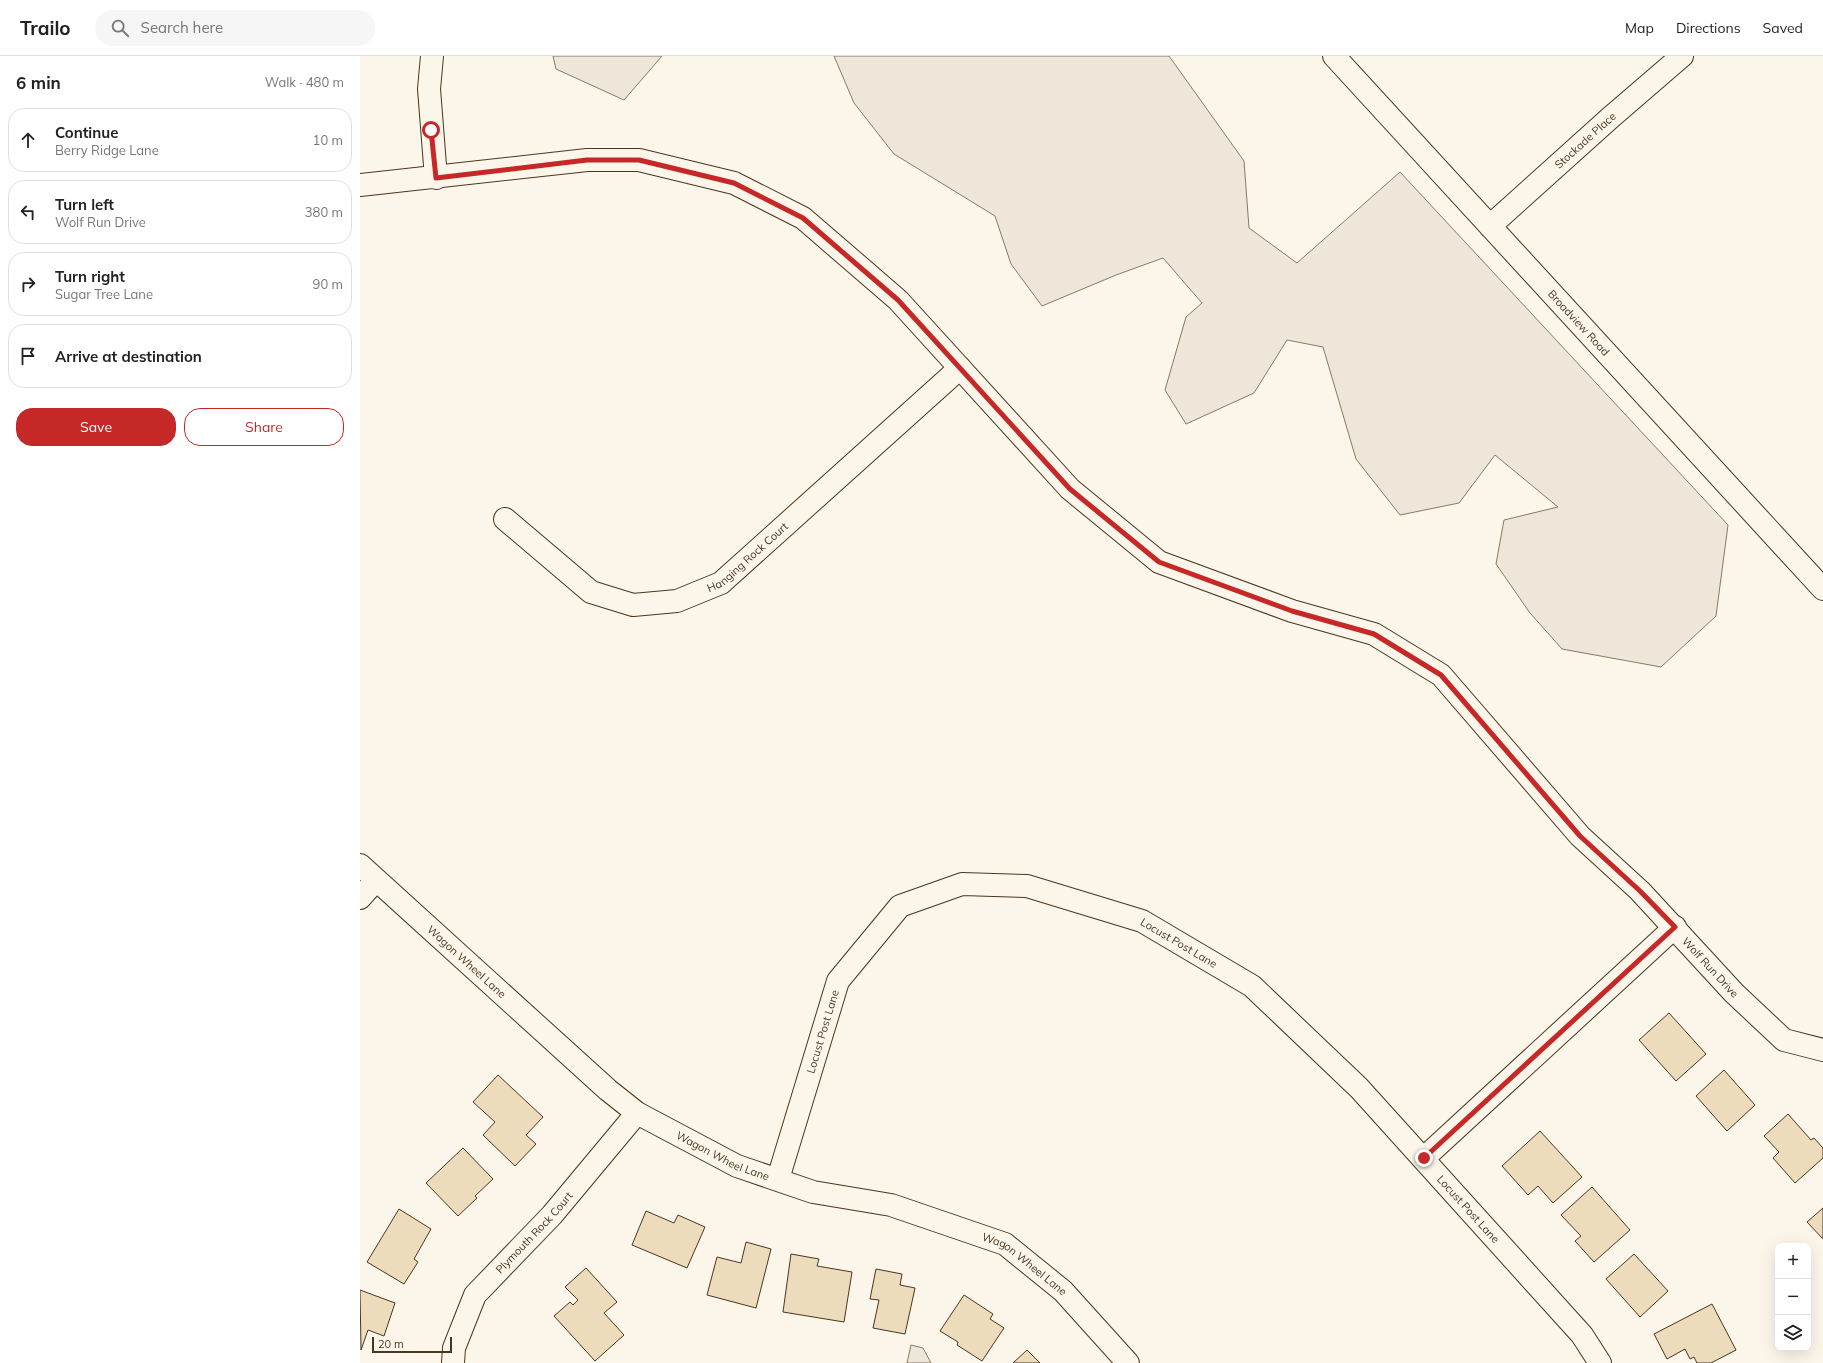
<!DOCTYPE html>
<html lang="en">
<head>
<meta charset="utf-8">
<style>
	:root { --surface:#fff; --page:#f6f6f6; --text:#222; --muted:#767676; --line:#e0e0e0; --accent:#c62828 }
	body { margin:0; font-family:Mulish,sans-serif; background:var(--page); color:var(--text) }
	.controls { position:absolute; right:12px; bottom:12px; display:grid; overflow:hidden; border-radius:8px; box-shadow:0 4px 16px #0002 }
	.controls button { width:36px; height:36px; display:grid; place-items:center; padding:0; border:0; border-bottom:1px solid var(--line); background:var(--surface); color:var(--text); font:20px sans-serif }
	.scale { position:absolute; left:12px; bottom:10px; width:80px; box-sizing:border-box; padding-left:4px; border:2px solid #4a3520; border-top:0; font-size:11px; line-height:14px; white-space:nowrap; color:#4a3520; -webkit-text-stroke:3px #fbf6e9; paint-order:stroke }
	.stop { position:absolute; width:12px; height:12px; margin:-9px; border:3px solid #c62828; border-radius:50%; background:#fff }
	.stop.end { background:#c62828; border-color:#fff; box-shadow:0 1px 4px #0008 }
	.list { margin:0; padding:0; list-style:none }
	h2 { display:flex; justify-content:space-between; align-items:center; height:52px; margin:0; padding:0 16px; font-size:17px }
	h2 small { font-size:13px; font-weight:400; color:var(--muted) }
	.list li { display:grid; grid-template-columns:26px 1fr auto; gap:12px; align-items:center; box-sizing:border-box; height:64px; margin:0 8px 8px; padding:0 8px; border:1px solid var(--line); border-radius:16px }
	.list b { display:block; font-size:15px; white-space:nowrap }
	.list p { margin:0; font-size:13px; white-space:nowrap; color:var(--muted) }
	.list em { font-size:13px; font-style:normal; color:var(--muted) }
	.actions { display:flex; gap:8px; padding:12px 16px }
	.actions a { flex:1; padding:9px 0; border:1px solid var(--accent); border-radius:16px; text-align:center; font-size:14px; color:var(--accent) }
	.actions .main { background:var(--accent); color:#fff }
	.icon { flex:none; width:22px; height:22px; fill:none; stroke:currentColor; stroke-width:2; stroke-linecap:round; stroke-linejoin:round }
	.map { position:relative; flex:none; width:1463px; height:1307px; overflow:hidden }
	header { display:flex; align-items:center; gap:24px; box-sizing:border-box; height:56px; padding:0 20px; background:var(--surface); border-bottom:1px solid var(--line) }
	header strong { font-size:19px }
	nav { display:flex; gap:22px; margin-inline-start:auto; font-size:14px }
	.search { width:280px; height:36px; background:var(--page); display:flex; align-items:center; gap:10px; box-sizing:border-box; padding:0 14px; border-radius:22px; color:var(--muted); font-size:15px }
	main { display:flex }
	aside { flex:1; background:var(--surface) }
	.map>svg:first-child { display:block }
</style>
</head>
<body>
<header>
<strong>Trailo</strong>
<div class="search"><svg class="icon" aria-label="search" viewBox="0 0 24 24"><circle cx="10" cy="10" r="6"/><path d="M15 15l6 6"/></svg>Search here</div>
<nav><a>Map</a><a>Directions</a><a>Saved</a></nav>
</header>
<main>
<aside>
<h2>6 min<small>Walk · 480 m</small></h2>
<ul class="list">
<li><svg class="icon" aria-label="ahead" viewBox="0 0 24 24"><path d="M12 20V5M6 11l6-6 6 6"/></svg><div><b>Continue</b><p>Berry Ridge Lane</p></div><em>10 m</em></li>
<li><svg class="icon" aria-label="left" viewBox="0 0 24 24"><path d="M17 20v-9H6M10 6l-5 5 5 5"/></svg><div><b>Turn left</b><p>Wolf Run Drive</p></div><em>380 m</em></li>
<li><svg class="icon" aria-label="right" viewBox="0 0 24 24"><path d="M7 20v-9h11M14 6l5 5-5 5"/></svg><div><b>Turn right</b><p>Sugar Tree Lane</p></div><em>90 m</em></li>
<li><svg class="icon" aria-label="arrive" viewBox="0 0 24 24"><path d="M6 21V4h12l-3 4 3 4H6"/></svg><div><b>Arrive at destination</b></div></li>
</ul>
<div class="actions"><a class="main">Save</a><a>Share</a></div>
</aside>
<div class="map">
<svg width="1463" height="1307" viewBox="0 0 1463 1307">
	<rect width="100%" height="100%" fill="#fbf6e9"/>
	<path fill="#ede6d9" stroke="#887966" d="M193,0H302L264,44L196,13Z
		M474,0H809L884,105L889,172L937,207L1040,116L1368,469L1356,560L1301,611L1202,593L1170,557L1136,508L1144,464L1198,451L1135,399L1099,447L1040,459L996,403L963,291L927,284L894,337L826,368L805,334L826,261L842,247L803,202L756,219L682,250L651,208L635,160L534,98L494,47Z
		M551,1289L563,1292L571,1307H547Z"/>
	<path fill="#ecdcbc" stroke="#4a3520" d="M1309,957L1346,998L1316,1025L1279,984Z
		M1364,1014L1395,1049L1367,1075L1336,1040Z
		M138,1019L183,1061L166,1079L176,1088L155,1110L123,1079L135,1066L113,1046Z
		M1428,1058L1451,1084L1454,1082L1463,1092V1102L1435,1127L1413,1102L1419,1096L1404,1080Z
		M1180,1075L1222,1121L1193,1147L1178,1130L1168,1139L1142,1110Z
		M103,1092L133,1123L115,1140L117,1142L98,1160L66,1127Z
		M1232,1131L1270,1174L1234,1206L1215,1185L1221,1180L1201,1159Z
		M1463,1152V1183L1447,1166Z
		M39,1153L71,1173L54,1203L58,1206L44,1228L7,1206Z
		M286,1155L314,1167L318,1159L345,1171L327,1212L272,1189Z
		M386,1186L411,1193L396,1252L347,1239L357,1201L381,1207Z
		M431,1198L459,1203L457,1210L492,1216L484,1266L423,1256Z
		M1274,1198L1308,1235L1280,1261L1246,1223Z
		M226,1212L257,1246L244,1257L264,1279L235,1305L194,1260L210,1246L213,1249L218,1244L205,1231Z
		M516,1213L542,1218L540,1229L555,1232L545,1278L513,1272L519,1244L510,1243Z
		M0,1234L35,1247L24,1280L8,1274L1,1294Z
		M604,1239L633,1258L630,1263L644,1272L622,1305L597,1289L598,1286L580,1275Z
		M1352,1248L1376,1294L1351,1307H1337L1334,1301L1330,1303L1325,1293L1307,1303L1294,1278Z
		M667,1294L680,1307H653Z"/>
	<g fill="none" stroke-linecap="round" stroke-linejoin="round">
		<defs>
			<g id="street">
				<path d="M72,0L69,33L76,122"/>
				<path id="s1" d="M0,129L227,104H279L374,127L443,162L538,244L710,433L799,506L932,555L1014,578L1081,619L1220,780L1280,835L1374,937L1424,984L1463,994"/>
				<path id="s2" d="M1130,170L1250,62L1322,0"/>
				<path id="s3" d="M145,463L231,536L273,549L317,545L361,527L600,312"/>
				<path id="s4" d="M0,809L248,1034L277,1057L377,1110L453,1136L531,1149L645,1188L703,1235L768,1307"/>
				<path d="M0,842L16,824"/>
				<path d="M1064,1102L1315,871"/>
				<path id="s5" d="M418,1123L478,925L540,850L602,828L667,830L782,865L892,930L999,1032L1222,1279L1240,1307"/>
				<path id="s6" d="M93,1307L94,1292L115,1239L192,1159L277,1057"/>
			</g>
			<g id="secondary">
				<path id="s7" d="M974,0L1463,533"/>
			</g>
		</defs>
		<use href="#street" stroke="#4a3520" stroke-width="24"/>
		<use href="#secondary" stroke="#4a3520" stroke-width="24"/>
		<use href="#street" stroke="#fbf6e9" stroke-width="22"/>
		<use href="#secondary" stroke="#fbf6e9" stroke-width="22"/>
	</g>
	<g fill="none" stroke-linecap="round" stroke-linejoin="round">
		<path stroke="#c62828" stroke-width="5" d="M71,74L76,122L227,104H279L374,127L443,162L538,244L710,433L799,506L932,555L1014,578L1081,619L1220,780L1280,835L1315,871L1064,1102"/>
	</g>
	<g text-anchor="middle" stroke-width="3" stroke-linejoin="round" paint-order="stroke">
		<g font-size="11" fill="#4a3520" stroke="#fbf6e9">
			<text dy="4" stroke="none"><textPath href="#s2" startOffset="128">Stockade Place</textPath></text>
			<text dy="4" stroke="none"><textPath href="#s7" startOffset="362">Broadview Road</textPath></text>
			<text dy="4" stroke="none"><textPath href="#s3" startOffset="285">Hanging Rock Court</textPath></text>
			<text dy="4" stroke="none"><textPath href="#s5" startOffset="598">Locust Post Lane</textPath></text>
			<text dy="4" stroke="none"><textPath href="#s4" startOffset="144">Wagon Wheel Lane</textPath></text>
			<text dy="4" stroke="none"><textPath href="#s1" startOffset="1655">Wolf Run Drive</textPath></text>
			<text dy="4" stroke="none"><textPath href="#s5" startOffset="154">Locust Post Lane</textPath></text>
			<text dy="4" stroke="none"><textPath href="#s4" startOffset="468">Wagon Wheel Lane</textPath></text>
			<text dy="4" stroke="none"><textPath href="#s5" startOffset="994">Locust Post Lane</textPath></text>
			<text dy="4" stroke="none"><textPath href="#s6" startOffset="158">Plymouth Rock Court</textPath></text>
			<text dy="4" stroke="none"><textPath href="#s4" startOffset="792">Wagon Wheel Lane</textPath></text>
		</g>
	</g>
</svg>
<div class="controls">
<button>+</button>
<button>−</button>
<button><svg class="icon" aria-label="layers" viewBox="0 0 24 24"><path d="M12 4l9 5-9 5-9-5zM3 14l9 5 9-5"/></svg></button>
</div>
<div class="scale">20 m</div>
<div class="stop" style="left:71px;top:74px"></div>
<div class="stop end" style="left:1064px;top:1102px"></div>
</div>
</main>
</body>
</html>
